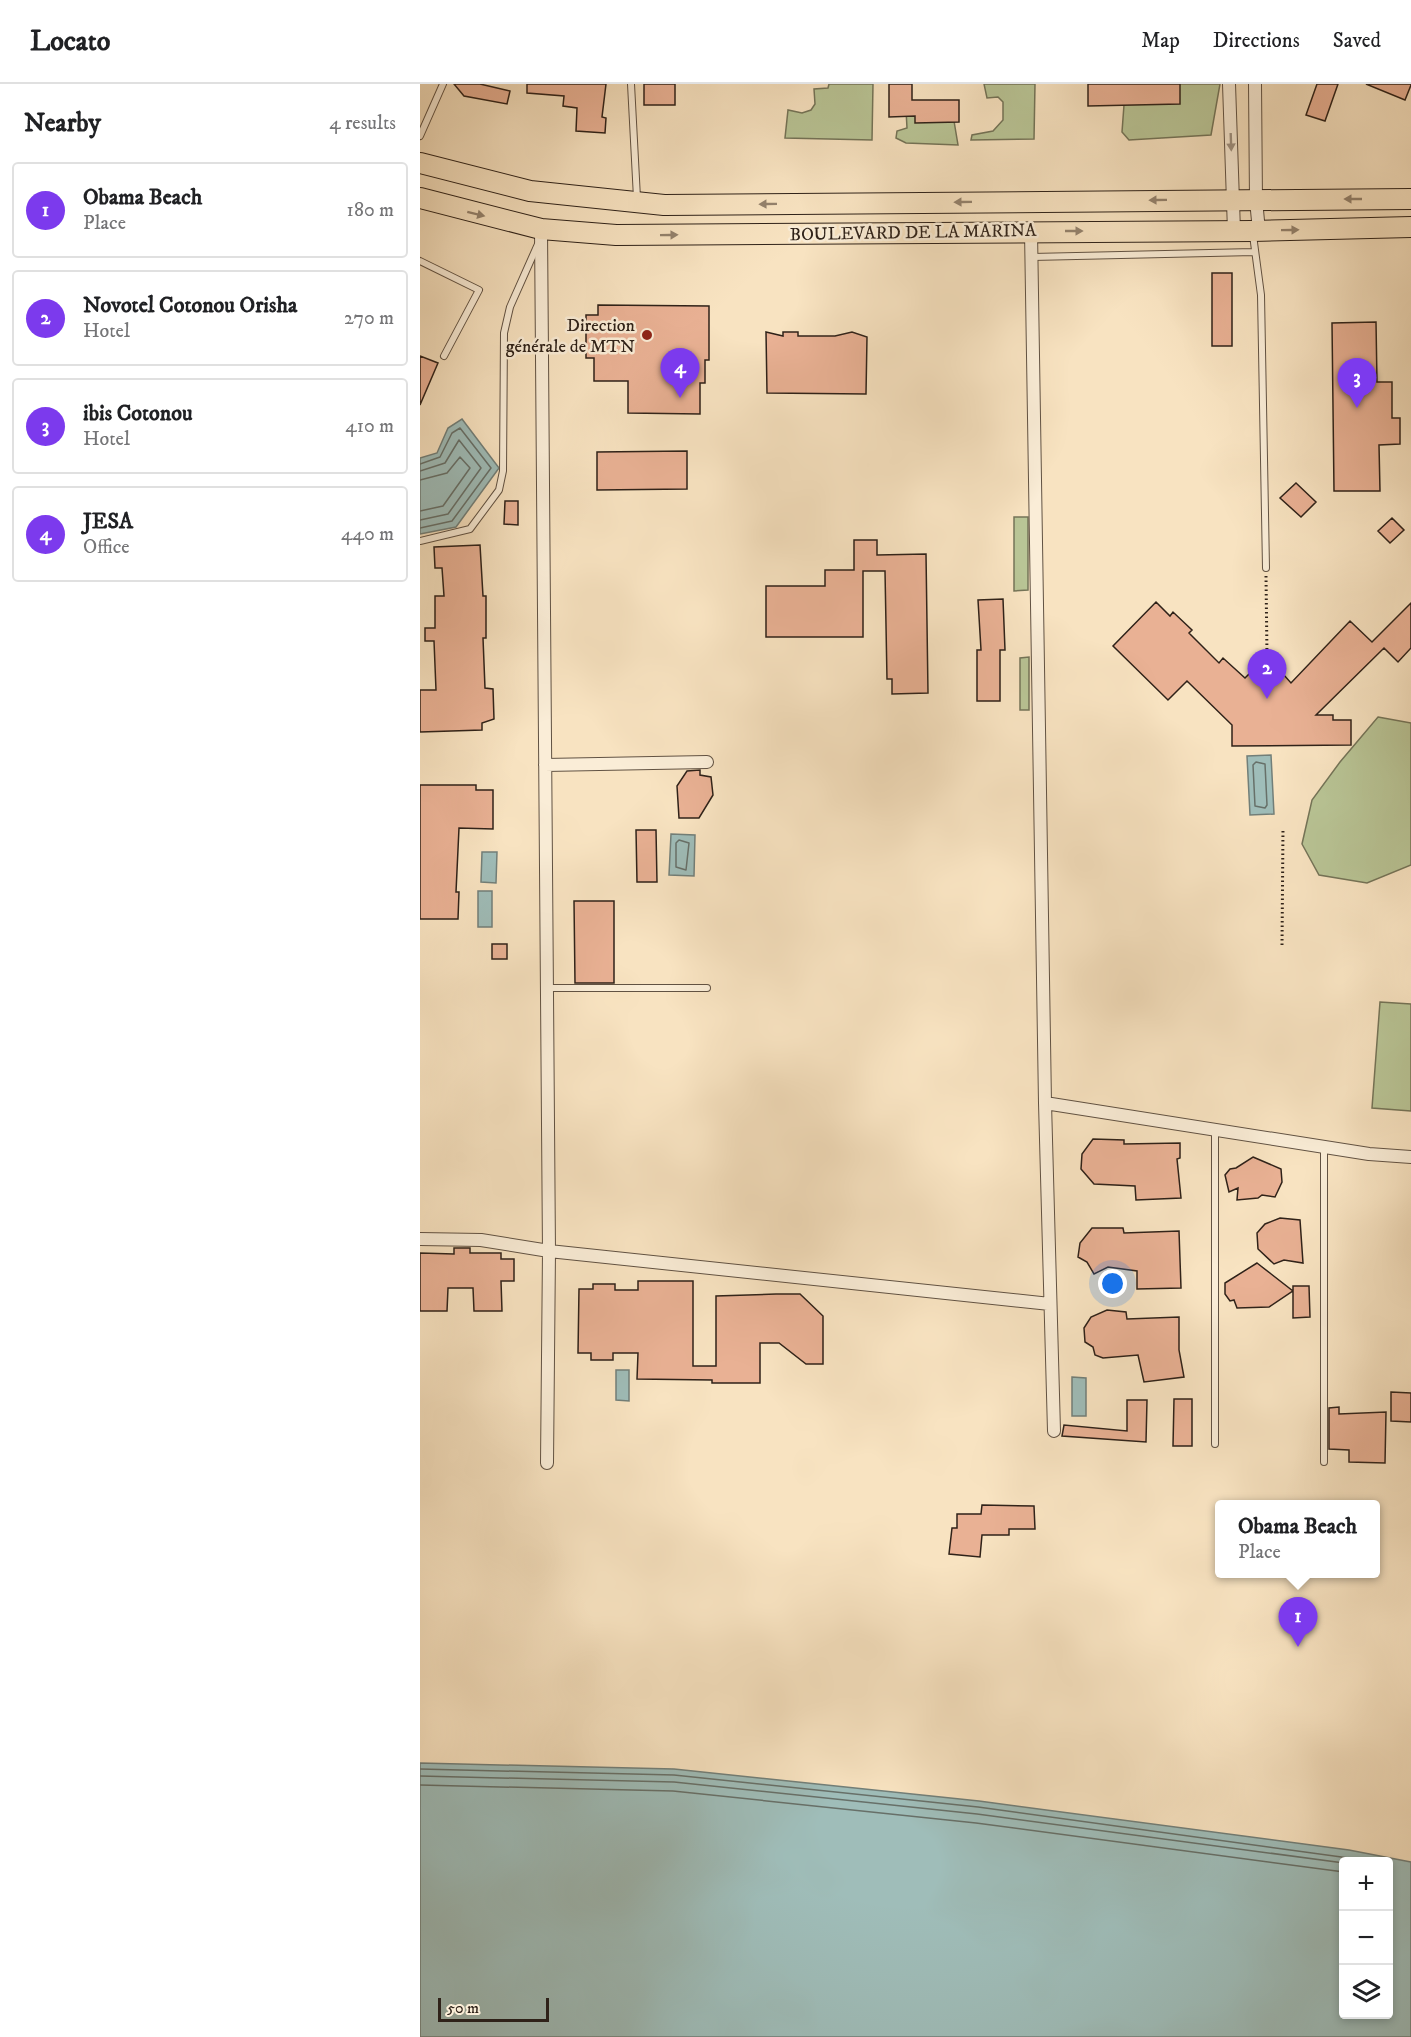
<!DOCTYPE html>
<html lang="en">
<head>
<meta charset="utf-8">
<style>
	:root { --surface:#fff; --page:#f6f6f6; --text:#202124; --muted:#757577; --line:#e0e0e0; --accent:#7c3aed }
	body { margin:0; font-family:"IM FELL DW Pica",serif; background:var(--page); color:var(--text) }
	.controls { position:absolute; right:18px; bottom:18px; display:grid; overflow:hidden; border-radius:6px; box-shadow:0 3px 9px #0003 }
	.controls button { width:54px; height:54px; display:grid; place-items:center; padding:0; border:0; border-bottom:2px solid var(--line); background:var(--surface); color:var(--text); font:30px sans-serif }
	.scale { position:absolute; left:18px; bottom:15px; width:111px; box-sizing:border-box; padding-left:6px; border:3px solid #2f2219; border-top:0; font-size:16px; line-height:21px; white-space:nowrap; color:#2f2219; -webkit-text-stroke:4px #faedd7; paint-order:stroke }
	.you { position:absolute; left:693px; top:1200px; width:21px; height:21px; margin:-15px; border:4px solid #fff; border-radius:50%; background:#1a73e8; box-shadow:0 0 0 9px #1a73e833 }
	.badge { display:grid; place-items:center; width:39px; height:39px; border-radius:50%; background:var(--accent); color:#fff; font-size:20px; font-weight:700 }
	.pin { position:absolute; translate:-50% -50px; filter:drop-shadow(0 2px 3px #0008) }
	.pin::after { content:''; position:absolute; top:32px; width:21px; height:18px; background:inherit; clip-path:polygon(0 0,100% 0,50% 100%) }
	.popup { position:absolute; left:795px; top:1416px; width:165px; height:78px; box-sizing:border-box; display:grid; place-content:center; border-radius:6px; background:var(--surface); filter:drop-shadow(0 2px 4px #0005); font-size:20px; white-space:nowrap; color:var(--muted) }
	.popup b { font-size:22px; color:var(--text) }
	.popup::after { content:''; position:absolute; left:50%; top:100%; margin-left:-12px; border:12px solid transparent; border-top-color:var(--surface) }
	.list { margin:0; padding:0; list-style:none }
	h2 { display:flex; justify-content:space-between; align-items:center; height:78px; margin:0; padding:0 24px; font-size:26px }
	h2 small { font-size:20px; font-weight:400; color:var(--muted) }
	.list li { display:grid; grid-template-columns:39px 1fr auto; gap:18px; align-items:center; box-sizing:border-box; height:96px; margin:0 12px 12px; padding:0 12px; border:2px solid var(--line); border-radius:6px }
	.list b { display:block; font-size:22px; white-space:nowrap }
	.list p { margin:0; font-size:20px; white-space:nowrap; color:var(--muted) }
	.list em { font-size:20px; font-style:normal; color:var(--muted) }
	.icon { flex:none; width:33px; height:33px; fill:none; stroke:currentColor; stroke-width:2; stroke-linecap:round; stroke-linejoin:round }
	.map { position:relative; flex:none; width:991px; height:1953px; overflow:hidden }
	header { display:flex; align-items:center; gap:36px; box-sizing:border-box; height:84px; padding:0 30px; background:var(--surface); border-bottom:2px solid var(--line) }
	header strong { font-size:28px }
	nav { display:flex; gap:33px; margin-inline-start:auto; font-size:21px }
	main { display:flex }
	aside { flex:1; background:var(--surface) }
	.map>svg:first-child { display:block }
</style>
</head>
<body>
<header>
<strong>Locato</strong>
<nav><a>Map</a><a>Directions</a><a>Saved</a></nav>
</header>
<main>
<aside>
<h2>Nearby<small>4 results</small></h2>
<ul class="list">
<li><span class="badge">1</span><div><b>Obama Beach</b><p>Place</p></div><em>180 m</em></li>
<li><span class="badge">2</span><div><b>Novotel Cotonou Orisha</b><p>Hotel</p></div><em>270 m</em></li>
<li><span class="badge">3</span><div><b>ibis Cotonou</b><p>Hotel</p></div><em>410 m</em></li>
<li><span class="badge">4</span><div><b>JESA</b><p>Office</p></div><em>440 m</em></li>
</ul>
</aside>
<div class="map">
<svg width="991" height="1953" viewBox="0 0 991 1953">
	<rect width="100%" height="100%" fill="#f8e3c1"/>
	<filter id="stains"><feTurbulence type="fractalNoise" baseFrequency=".00333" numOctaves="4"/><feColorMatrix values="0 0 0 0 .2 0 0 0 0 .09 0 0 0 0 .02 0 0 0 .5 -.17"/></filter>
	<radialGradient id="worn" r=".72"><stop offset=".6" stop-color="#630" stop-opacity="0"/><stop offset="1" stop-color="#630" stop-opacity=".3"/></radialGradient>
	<path fill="#b9c596" stroke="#747458" stroke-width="1.5" d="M409,0H453L452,56L365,54L368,26L382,29L391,26L395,20L394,5L408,4Z
		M564,0H615L614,55L551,56L552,51L573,47L583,36V18L578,13L567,14Z
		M757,0H800L791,51L709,56L702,48L704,21Z
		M486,26L534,37L538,61L486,59L476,54L477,47L487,44Z
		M594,433H608V506L594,507Z
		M609,573V626H600V574Z
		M958,633L991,639V781L947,799L899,791L882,760L892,716L920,678Z
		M960,918L991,920V1027L952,1024Z"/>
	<path fill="#9fbdb9" stroke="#727f79" stroke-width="1.5" fill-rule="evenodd" d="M42,335L79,384L36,443L0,450V374L17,369L28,344Z
		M851,671L854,730L830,731L827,672Z
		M251,750L275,751L274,792L249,791Z
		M62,768H77L76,799L61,798Z
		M58,807H72V843H58Z
		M196,1286H209V1317L196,1316Z
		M652,1293L666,1294V1332H652Z
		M0,1679L254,1685L559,1717L929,1766L991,1778V1953H0ZM924,1778H968V1930H924Z"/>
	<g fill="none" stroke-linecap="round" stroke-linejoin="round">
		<path stroke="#677069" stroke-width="1.5" d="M0,380L20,373L32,349L40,344L71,384L32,437L0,444
			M0,387L25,379L39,356L61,384L28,430L0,436
			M0,396L27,389L40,373L50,384L23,422L0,427
			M836,678L845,680L847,721L845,724L835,722L833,681Z
			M259,756L269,759L266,786L256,783V759Z
			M0,1685L254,1691L558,1723L958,1778
			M0,1692L254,1698L557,1730L924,1779
			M0,1701L253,1707L556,1739L924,1788"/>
	</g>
	<path fill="#e9b194" stroke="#2f2219" stroke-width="1.5" d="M34,0H60L90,7L87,20L44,12Z
		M107,0H186L182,33L186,34L185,49L156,47L157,24L143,22L144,12L107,9Z
		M224,0H255V21H224Z
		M469,0H492V16H539V38L495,39V32L469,33Z
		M668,0H760V20L668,22Z
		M897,0H918L905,37L886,31Z
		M946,0H991V1L985,16Z
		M792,189H812V262H792Z
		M178,221L289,222V276H285V299H280V330L208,329V297H174V274H166V231H178Z
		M956,238L957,298H972V334H980V360L959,361L960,407H914L912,239Z
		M346,248L363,252V248H378V252H415L432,248L447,253L446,310L347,309Z
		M0,272L18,279L0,321Z
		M267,367V405L177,406V368Z
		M876,399L896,418L881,433L860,414Z
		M85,417H98V441L84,440Z
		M972,434L984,446L970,459L958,447Z
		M434,456H457V471L506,470L508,609L472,610V595H467L465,487H443V553H346V502H405V486H434Z
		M60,461L63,512H66V554H63L65,604L73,605L74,635L62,639V646L0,648V606H16L14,557H5V544H15V512H24L22,484H15L14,463Z
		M583,515L585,566H580V617H557V566H561L558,516Z
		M736,518L750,532L753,528L772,546L769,549L799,579L803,574L825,594L847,572L871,599L930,537L952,558L991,519V564L978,578L964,564L896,631H913V636H931V661L812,662V641L767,597L748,616L693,562Z
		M280,686V691L291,693L293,711L279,734H259L257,702L267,687Z
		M0,701H56V706H73V745L39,744L36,808H39L38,835H0Z
		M216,746H236L237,798H217Z
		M154,817H194V899H155Z
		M72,860H87V875H72Z
		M673,1055L704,1056V1060L760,1059V1074L757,1075L761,1114L716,1116L715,1102L674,1100L661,1085L662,1070Z
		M833,1073L861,1085L862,1098L855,1113L842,1111L838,1114L817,1116L818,1104L809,1108L805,1091L810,1085L816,1084Z
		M860,1134L880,1136L883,1179L864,1176L854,1180L838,1165L837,1149L845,1140Z
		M672,1144H703L704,1149L759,1147L761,1204L717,1205V1187L688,1183L674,1190L667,1178L658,1173L660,1159Z
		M34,1164H50V1169H81V1175H94V1197H81L82,1227H54L53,1204H28L27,1227H0V1169L34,1170Z
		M837,1179L873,1207V1202H889L890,1233L873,1234V1207L849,1223L817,1224L814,1216L810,1217L805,1210V1199Z
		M218,1197H273V1282H296V1212L356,1210H380L403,1232V1280H386L359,1259H340V1299H292V1296L217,1295L218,1269H193V1276H171V1269H158L159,1205H173V1200H195V1206H218Z
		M687,1226L706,1228L707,1235L759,1233V1266L764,1293L724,1298L718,1271L683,1274L675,1271L673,1263L665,1258L664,1244L671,1233Z
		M971,1308L991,1309V1338L971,1337Z
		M754,1315H772V1362H753Z
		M707,1316H727L726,1358L642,1352L644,1341L707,1347Z
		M919,1323V1330L966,1328L965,1379L929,1378V1366L909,1365V1324Z
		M562,1421L614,1422L615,1445H589V1451H562L560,1473L529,1470L532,1444H537V1430H561Z"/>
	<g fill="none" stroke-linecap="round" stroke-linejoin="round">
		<defs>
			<path id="service" d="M211,0L217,114
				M0,52L23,0
				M833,151L841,211L846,484
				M612,173L834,168
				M0,177L59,206L24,272
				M0,457L50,445L79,406L83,387L84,249L90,223L118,160
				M127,904H287
				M795,1360V1046
				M904,1378V1063"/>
			<path id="minor" d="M809,0L814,147
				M835,0L836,116L839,147
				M121,145L129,1167L127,1379
				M611,147L625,1019L634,1347
				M125,681L287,678
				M625,1019L949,1070L991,1073
				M0,1155L61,1156L129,1167L630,1220"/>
			<path id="primary" d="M0,79L110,107L244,121L991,115
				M0,114L121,145L196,151L833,147L991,143"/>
		</defs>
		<use href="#service" stroke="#615243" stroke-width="8"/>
		<use href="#minor" stroke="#615243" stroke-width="14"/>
		<use href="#primary" stroke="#2f2219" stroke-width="22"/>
		<path stroke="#2f2219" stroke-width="3" stroke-dasharray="1.5 3" stroke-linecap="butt" d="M846,492L847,572
			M862,861L863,744"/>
		<use href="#service" stroke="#faedd7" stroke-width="6"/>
		<use href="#minor" stroke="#faedd7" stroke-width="12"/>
		<use href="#primary" stroke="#f8e3c1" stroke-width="20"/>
	</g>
	<defs><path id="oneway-solid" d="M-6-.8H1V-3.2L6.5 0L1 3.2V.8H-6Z" transform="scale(1.5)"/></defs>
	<use fill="#9f9282" href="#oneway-solid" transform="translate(811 58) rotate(88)"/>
	<g fill="#94826d">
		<use href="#oneway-solid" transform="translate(933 115) rotate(180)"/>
		<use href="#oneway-solid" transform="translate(738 116) rotate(179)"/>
		<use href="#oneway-solid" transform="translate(543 118) rotate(179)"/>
		<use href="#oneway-solid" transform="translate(348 120) rotate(179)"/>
		<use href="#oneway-solid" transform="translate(56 130) rotate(14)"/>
		<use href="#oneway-solid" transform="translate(870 146) rotate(-1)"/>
		<use href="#oneway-solid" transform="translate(654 147)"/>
		<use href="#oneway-solid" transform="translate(249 151) rotate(-1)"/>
	</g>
	<circle fill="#8f2418" stroke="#faedd7" stroke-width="2" cx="227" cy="251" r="6"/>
	<g text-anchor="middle" stroke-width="5" stroke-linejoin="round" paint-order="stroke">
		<g font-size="18" fill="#2f2219" stroke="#faedd7">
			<text transform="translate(493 148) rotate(-1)" y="6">BOULEVARD DE LA MARINA</text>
		</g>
		<g font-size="18" fill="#2f2219" stroke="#faedd7" text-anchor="end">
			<text x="215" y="247">Direction<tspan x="215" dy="21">générale de MTN</tspan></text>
		</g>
	</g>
	<rect width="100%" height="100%" filter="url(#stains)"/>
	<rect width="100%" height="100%" fill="url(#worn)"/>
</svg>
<div class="controls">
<button>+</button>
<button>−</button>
<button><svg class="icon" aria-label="layers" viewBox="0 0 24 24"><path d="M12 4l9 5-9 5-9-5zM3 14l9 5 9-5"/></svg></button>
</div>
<div class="scale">50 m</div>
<div class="you"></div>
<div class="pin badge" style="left:878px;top:1563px">1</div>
<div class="popup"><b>Obama Beach</b>Place</div>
<div class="pin badge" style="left:847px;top:615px">2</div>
<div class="pin badge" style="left:937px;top:324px">3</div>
<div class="pin badge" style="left:260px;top:314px">4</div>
</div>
</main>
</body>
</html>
